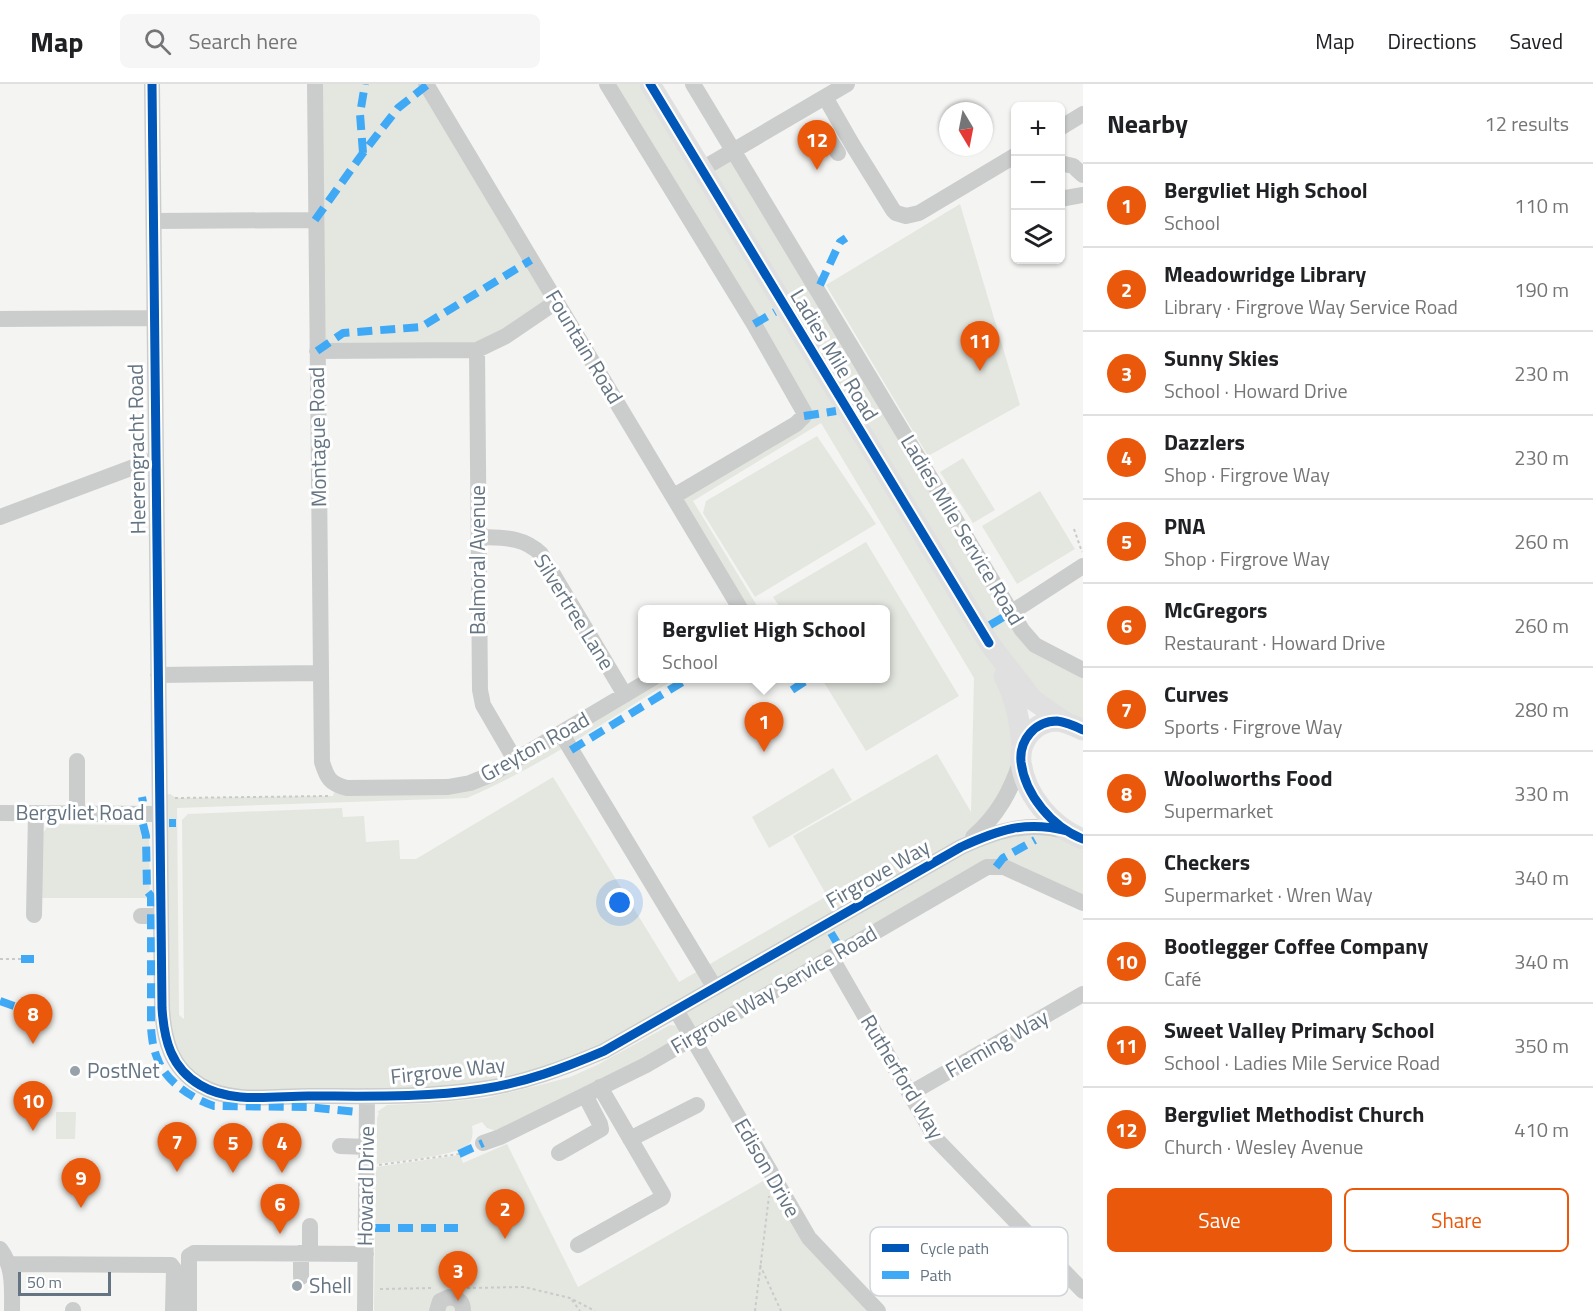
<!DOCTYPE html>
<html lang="en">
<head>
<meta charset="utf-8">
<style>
	:root { --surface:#fff; --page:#f6f6f6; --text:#202124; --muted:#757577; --line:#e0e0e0; --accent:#ea580c }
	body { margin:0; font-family:"Titillium Web",sans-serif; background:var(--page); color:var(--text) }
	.controls { position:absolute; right:18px; top:18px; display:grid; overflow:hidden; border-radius:9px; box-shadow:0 2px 4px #0004 }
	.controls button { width:54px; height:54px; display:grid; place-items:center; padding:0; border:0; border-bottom:2px solid var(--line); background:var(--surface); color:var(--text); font:30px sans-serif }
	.compass { position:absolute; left:939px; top:18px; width:54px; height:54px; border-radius:50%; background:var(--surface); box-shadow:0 2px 4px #0004; rotate:170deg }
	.scale { position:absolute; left:18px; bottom:15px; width:93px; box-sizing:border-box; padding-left:6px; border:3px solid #647482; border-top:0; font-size:16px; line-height:21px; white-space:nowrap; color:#647482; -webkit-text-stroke:4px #fff; paint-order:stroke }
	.you { position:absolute; left:620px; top:819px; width:21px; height:21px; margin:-15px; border:4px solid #fff; border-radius:50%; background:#1a73e8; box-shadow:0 0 0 9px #1a73e833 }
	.badge { display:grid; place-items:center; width:39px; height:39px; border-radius:50%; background:var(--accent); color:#fff; font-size:20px; font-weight:700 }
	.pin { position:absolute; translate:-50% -50px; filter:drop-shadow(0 2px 3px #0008) }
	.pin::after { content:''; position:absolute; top:32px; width:21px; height:18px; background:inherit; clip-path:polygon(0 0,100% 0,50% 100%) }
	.popup { position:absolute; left:638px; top:521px; width:252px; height:78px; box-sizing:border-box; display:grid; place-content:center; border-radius:9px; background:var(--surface); filter:drop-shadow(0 2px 4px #0005); font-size:20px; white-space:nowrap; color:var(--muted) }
	.popup b { font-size:22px; color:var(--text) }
	.popup::after { content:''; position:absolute; left:50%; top:100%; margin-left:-12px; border:12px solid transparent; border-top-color:var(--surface) }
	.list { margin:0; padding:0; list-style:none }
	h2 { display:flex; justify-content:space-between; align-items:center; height:78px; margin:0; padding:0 24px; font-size:26px }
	h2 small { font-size:20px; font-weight:400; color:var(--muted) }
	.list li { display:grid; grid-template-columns:39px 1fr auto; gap:18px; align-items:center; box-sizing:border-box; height:84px; padding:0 24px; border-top:2px solid var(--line) }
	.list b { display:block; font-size:22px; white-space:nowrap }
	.list p { margin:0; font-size:20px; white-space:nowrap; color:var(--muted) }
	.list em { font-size:20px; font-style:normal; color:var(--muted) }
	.actions { display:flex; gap:12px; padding:18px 24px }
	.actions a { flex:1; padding:14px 0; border:2px solid var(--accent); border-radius:9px; text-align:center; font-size:21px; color:var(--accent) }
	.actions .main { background:var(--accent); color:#fff }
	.icon { flex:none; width:33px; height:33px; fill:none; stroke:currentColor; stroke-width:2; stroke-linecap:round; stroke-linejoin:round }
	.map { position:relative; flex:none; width:1083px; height:1227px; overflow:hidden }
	header { display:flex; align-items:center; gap:36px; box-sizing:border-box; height:84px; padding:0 30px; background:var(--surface); border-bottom:2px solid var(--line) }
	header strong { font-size:28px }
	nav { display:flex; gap:33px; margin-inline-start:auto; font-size:21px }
	.search { width:420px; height:54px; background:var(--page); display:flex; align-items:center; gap:15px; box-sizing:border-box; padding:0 21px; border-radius:9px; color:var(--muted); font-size:22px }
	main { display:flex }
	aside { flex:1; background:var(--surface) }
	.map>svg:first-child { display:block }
</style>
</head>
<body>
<header>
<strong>Map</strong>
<div class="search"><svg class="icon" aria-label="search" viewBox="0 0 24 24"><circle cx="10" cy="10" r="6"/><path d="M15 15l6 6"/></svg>Search here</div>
<nav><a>Map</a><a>Directions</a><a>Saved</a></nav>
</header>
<main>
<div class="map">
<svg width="1083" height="1227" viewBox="0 0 1083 1227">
	<rect width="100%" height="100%" fill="#f4f4f2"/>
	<path fill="#e4e7e0" d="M315,0H426L556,218L491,261L317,267Z
		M607,0H650L702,85L734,67L1022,546L1083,586V646L1022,604V663L988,738L1006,745L1083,756V819L996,783L692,954L677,927L639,948L482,1005L224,1010L170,969L160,711L170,710L176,714L333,712L336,701L470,699L653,595H675C607,636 540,683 467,714L177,724L179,931L184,935L182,736L188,730L342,724L343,733L364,732L366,758L399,756L400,775H416L553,693L679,898L827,812L793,752L937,670L971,728L974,594L821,339L693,417L759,525H741L674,412L800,336Z
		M960,120L1020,321L928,372L826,201Z
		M817,352L876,440L755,513L703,429L706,417Z
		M963,374L995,426L973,439L940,388Z
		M1040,407L1075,465L1017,500L982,442Z
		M866,458L959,612L866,667L822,595L885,594V526L781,525L773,513Z
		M833,684L852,716L769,764L752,733Z
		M50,740L140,741L149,749L150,814H41L42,750Z
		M670,941L678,942L681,951L679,954L652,970L496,1047L487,1044L482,1038L472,1042C473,1048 473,1055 469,1060C460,1072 394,1077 377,1080V1034L379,1029L377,1028L387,1021L435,1019L486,1014L544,1000L570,993L597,981Z
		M56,1028H76L75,1055H56Z
		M507,1060L578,1203L772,1092L803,1145L878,1227H374L376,1083L460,1071L463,1079Z"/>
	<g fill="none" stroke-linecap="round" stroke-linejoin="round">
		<path stroke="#cacaca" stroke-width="2" stroke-dasharray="3 3" stroke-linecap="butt" d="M1074,445L1082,468
			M175,714L328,712
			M0,875H21
			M379,1081L459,1070
			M760,1181L781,1227
			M467,1204L524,1203L570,1214L595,1227
			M380,1205L434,1204
			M572,1216L580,1227
			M755,1227L769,1112"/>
		<path stroke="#cbcdcd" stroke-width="16" d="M152,0L162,924C164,956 171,984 200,1001C231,1020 274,1012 308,1012C366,1012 424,1014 482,1005C524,999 564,984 604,967L961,763C996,747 1027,737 1066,747
			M315,0L321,589L322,678C327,694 330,700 347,704L448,703L470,699L490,691L653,594
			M426,0L741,526
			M607,0L754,240L804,328V332L796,340L674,412
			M693,0L1022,546L1035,561L1083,586
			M825,13L852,60L893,126L896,129L906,132L919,129L1016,71
			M1060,44L1083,30
			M826,50L838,69
			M1060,79L1073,82L1083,91
			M702,85L847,0
			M1060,115L1083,111
			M154,137L315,136
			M0,235L153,234
			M477,266L480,606L483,621L515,676
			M317,267L477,266L506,252L556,218
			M0,433L155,375
			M479,453C502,454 523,452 541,470L625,611
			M1012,528L1083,482
			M158,591L321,589
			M561,649L715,904
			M77,677V730
			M0,729L160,730
			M973,753C998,731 1011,707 1021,676
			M34,831L36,729
			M141,832H161
			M831,873L936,1055L1083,1207
			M676,926L809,1154L878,1227
			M911,1009L1083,910
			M630,1055L697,1021
			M483,1059L500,1053L646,981L987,783H1004L1083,819
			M340,1062L367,1063
			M559,1069L601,1045L600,1040L585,1011
			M310,1142V1170
			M578,1161L662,1114L663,1111L600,1003
			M0,1165C14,1183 12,1205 12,1227
			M9,1180L171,1181L174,1185L173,1227
			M301,1193V1169
			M73,1227V1226
			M189,1227V1172L194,1169L366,1170
			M365,1227L367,1012
			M437,1227L440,1217L449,1213C458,1214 463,1218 463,1227"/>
		<path stroke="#e0e0e0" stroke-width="21" d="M650,0L989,559L1033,616L1065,638
			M1004,592C1016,616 1020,637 1022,663
			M1083,646C1075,642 1066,638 1057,637C1035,637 1019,656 1021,678C1025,711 1052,743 1083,755"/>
		<path stroke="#3fa9f5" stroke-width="8" stroke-dasharray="15 8" stroke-linecap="butt" d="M363,69L360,30L365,0
			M315,136L363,69L398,24L427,1
			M820,201L840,158L846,154
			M754,240L775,228
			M317,267L343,249L421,243L531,176
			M804,332L836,327
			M990,541L1012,528
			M792,606L810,594
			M571,666L689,594
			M142,713L143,718
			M169,739H176
			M143,740L146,752L147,807L151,812V944C152,955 153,965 158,976C166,998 193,1015 214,1022L307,1023L357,1028
			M996,783L1003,774L1035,756
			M831,849L842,867
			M21,875H34
			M0,917L14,922
			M459,1070L483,1059
			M375,1144H458"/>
		<defs>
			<path id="cycleway" d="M152,0L162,924C164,956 171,984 200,1001C231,1020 274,1012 308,1012C366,1012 424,1014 482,1005C524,999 564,984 604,967L961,763C998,746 1026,736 1067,747
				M650,0L989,559
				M1083,646C1075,642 1066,638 1057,637C1035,637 1019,656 1021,678C1025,711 1052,743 1083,755"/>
		</defs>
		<use href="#cycleway" stroke="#fff" stroke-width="13"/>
		<use href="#cycleway" stroke="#0057b8" stroke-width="9"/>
	</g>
	<g fill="#96a1a9" stroke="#fff" stroke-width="2">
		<circle cx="75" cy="987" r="6"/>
		<circle cx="297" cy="1202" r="6"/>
	</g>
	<g text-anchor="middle" stroke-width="6" stroke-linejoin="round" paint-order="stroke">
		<g font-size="21" fill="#647482" stroke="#fff">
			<text transform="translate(584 263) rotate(59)" y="7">Fountain Road</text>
			<text transform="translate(834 271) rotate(59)" y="7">Ladies Mile Road</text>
			<text transform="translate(318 353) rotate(-91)" y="7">Montague Road</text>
			<text transform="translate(137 365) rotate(-91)" y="7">Heerengracht Road</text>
			<text transform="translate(962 446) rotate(59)" y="7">Ladies Mile Service Road</text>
			<text transform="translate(478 476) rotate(-90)" y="7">Balmoral Avenue</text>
			<text transform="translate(574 528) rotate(58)" y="7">Silvertree Lane</text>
			<text transform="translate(535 663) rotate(-29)" y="7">Greyton Road</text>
			<text x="80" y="736">Bergvliet Road</text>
			<text transform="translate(878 790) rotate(-30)" y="7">Firgrove Way</text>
			<text transform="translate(774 906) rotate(-30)" y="7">Firgrove Way Service Road</text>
			<text transform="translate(997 960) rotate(-30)" y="7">Fleming Way</text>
			<text transform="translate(448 987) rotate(-6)" y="7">Firgrove Way</text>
			<text transform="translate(902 993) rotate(59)" y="7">Rutherford Way</text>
			<text transform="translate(767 1084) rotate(60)" y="7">Edison Drive</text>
			<text transform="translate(366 1102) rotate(-89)" y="7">Howard Drive</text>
		</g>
		<g font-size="21" fill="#647482" stroke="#fff" text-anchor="start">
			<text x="87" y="994">PostNet</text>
			<text x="309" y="1209">Shell</text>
		</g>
	</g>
	<rect x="870" y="1143" width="198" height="69" rx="9" fill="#fff" stroke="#d0d5da" stroke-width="1.5"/>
	<rect x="882" y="1160" width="27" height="8" fill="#0057b8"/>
	<rect x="882" y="1187" width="27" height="8" fill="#3fa9f5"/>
	<g font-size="16" fill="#647482">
		<text x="920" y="1170">Cycle path</text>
		<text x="920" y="1197">Path</text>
	</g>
</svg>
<div class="controls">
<button>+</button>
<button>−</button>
<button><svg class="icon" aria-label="layers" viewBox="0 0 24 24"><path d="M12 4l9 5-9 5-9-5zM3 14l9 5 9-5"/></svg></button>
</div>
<svg class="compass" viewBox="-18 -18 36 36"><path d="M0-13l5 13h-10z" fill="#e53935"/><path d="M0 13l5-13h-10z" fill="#757577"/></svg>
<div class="scale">50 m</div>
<div class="you"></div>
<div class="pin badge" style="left:764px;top:668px">1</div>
<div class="popup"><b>Bergvliet High School</b>School</div>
<div class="pin badge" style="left:505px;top:1155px">2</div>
<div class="pin badge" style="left:458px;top:1217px">3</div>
<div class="pin badge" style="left:282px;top:1089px">4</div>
<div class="pin badge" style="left:233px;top:1089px">5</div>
<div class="pin badge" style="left:280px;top:1150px">6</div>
<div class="pin badge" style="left:177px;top:1088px">7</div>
<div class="pin badge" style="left:33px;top:960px">8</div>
<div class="pin badge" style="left:81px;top:1124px">9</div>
<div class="pin badge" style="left:33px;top:1047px">10</div>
<div class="pin badge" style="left:980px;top:287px">11</div>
<div class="pin badge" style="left:817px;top:86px">12</div>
</div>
<aside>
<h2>Nearby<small>12 results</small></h2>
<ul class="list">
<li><span class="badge">1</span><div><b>Bergvliet High School</b><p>School</p></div><em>110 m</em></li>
<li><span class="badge">2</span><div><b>Meadowridge Library</b><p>Library · Firgrove Way Service Road</p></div><em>190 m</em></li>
<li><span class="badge">3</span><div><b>Sunny Skies</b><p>School · Howard Drive</p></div><em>230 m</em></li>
<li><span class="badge">4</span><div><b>Dazzlers</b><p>Shop · Firgrove Way</p></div><em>230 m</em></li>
<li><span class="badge">5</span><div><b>PNA</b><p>Shop · Firgrove Way</p></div><em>260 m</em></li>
<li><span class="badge">6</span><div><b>McGregors</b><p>Restaurant · Howard Drive</p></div><em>260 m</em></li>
<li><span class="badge">7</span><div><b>Curves</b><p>Sports · Firgrove Way</p></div><em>280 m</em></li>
<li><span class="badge">8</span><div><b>Woolworths Food</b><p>Supermarket</p></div><em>330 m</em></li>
<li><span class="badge">9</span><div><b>Checkers</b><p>Supermarket · Wren Way</p></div><em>340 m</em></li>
<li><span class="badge">10</span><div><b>Bootlegger Coffee Company</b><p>Café</p></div><em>340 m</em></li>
<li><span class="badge">11</span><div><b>Sweet Valley Primary School</b><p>School · Ladies Mile Service Road</p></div><em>350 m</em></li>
<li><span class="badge">12</span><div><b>Bergvliet Methodist Church</b><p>Church · Wesley Avenue</p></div><em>410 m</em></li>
</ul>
<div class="actions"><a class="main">Save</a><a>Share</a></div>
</aside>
</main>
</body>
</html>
